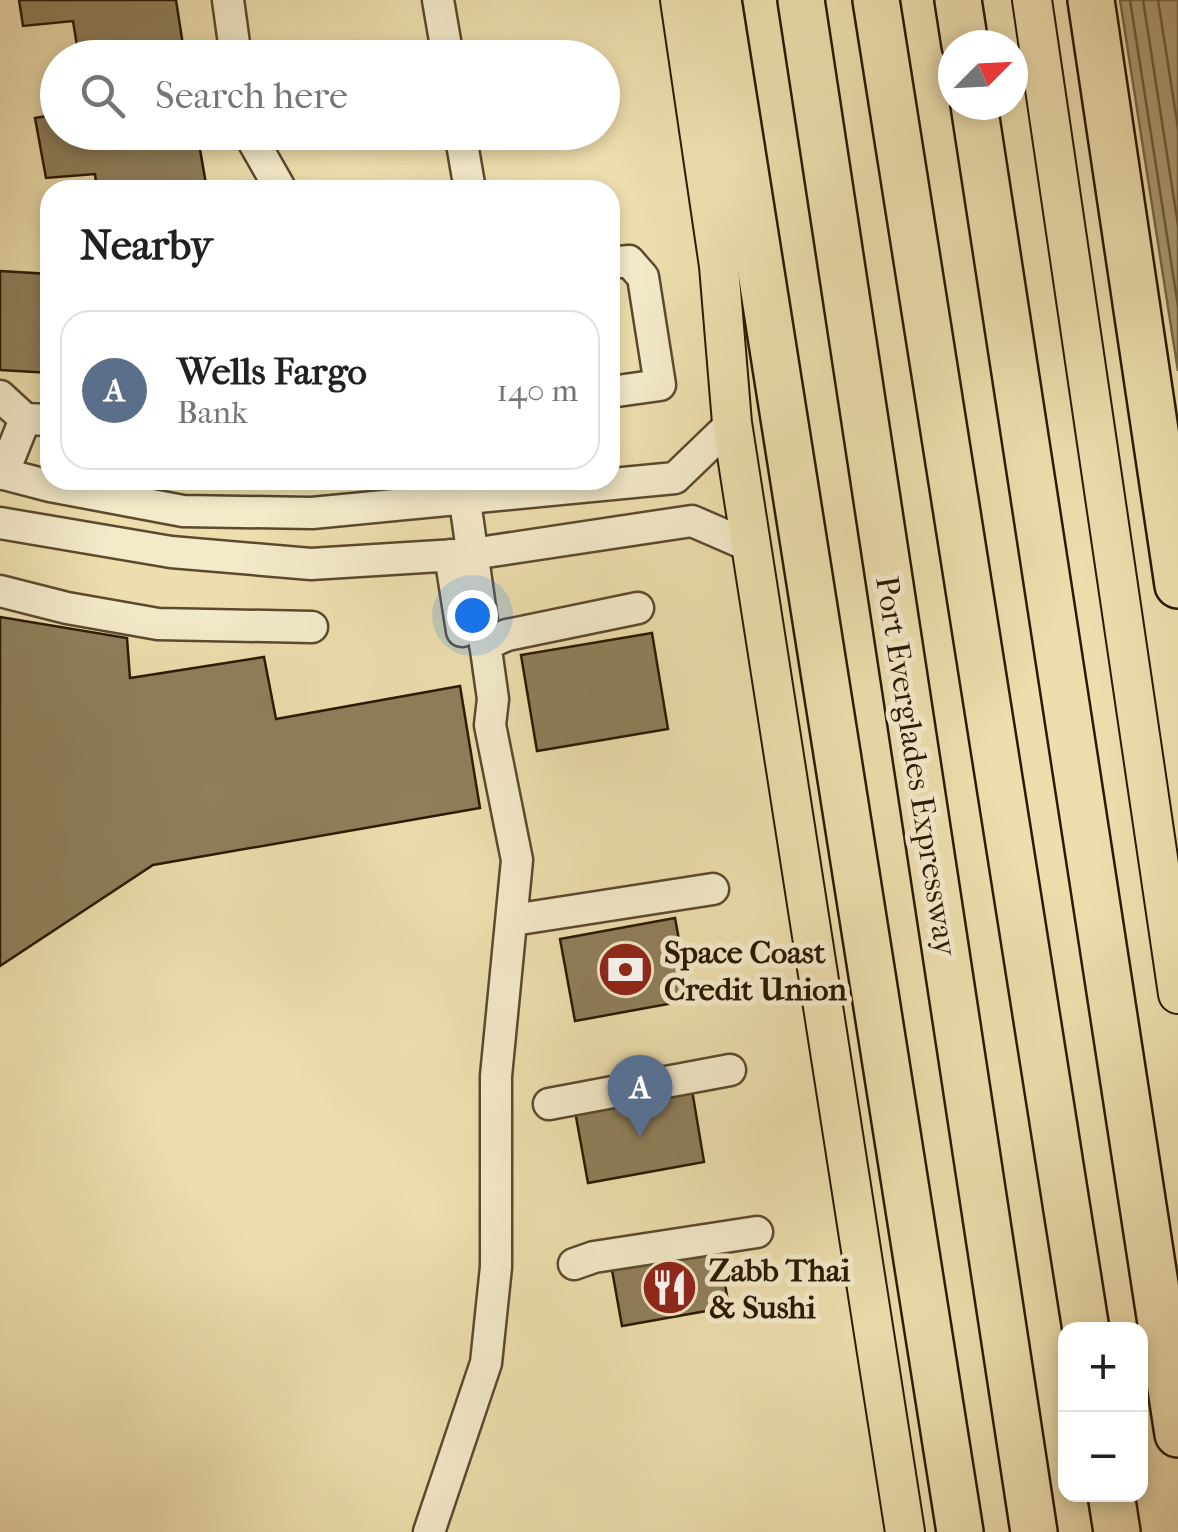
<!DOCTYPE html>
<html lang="en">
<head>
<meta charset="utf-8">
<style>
	:root { --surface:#fff; --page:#f2f2f2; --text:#202124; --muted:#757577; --line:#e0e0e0; --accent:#0f766e }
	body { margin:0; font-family:"IM FELL French Canon",serif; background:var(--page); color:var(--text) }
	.controls { position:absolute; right:30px; bottom:30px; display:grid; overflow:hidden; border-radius:20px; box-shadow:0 5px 15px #0003 }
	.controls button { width:90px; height:90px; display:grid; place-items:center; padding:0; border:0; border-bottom:2px solid var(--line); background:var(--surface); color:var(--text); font:50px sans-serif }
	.compass { position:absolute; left:938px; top:30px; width:90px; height:90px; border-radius:50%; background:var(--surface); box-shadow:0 5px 15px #0003; rotate:66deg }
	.you { position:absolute; left:472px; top:615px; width:35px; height:35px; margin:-25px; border:8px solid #fff; border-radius:50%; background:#1a73e8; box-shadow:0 0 0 15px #1a73e833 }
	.badge { display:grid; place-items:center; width:65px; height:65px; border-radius:50%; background:var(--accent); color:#fff; font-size:32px; font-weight:700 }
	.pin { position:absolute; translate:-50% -82px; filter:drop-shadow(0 2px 5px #0008) }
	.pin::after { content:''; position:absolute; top:52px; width:35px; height:30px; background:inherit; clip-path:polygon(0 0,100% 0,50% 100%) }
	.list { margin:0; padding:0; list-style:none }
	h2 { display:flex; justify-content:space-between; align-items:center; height:130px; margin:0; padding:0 40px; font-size:42px }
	h2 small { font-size:32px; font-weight:400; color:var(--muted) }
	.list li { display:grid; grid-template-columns:65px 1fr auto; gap:30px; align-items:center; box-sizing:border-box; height:160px; margin:0 20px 20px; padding:0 20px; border:2px solid var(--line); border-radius:30px }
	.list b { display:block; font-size:38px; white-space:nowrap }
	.list p { margin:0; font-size:32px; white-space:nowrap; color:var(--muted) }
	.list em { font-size:32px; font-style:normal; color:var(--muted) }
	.icon { flex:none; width:55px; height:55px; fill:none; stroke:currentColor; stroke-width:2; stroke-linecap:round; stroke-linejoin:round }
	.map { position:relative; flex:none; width:1178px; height:1532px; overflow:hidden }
	.search { position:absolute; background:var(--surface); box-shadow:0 5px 15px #0003; left:40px; top:40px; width:580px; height:110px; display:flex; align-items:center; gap:25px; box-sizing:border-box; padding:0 35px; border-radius:55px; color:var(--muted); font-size:38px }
	.panel { position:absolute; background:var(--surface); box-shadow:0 5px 15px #0003; left:40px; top:180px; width:580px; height:310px; border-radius:30px }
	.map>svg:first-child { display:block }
</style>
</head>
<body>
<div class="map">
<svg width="1178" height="1532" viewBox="0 0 1178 1532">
	<rect width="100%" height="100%" fill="#eddead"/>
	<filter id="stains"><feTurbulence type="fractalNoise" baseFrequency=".002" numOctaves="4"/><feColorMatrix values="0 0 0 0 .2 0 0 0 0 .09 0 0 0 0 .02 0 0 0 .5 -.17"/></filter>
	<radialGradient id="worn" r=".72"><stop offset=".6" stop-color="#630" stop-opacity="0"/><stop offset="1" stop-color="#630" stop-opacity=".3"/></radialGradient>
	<path fill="#ab9b73" stroke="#776746" stroke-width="2.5" d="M1120,0H1178V371Z"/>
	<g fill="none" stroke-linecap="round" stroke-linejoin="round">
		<path stroke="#6a5a3b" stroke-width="2.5" d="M1130,0L1178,306
			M1143,0L1178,225
			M1158,0L1178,128"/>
	</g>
	<path fill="#8f7f5b" stroke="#2a1903" stroke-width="2.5" d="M19,0H176L185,58H79L73,21L23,26Z
		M58,114V132H197L207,190H97L95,174L46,178L35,118Z
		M0,271L50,274V373L0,370Z
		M610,290L618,344L610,346Z
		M0,617L127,638L130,678L264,657L276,719L460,686L480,808L153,865L0,966Z
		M652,633L668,729L537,751L521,655Z
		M675,918L690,1000L575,1021L560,939Z
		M692,1090L704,1162L588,1183L575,1111Z
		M719,1251L729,1307L622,1326L612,1270Z"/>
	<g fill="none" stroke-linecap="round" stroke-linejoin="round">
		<defs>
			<path id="minor" d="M228,0L236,58
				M438,0L448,58
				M248,132L281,190
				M460,132L470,190
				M610,263L629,261L643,277L660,385L610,392
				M0,396L25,419L50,420
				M0,473L50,486L183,511L312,513L675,478L732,423
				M3,474L25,419
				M0,523L171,552L311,564L472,554L692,521L752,547
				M450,555L462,631
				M0,591L67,608L158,624L312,627
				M485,645L507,635L638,608
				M513,920L713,889
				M549,1104L730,1070
				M574,1264L594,1257L757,1232
				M429,1532L486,1363L496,1267V1076L517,860L490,725L493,699L462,480"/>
			<path id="major" d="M680,0L719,266L732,423L905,1532
				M1032,0L1178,994"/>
			<path id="highway" d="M718,0L960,1532
				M801,0L1034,1532
				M876,0L1086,1330
				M958,0L965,45
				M1091,0L1178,585
				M974,105L1178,1434
				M1111,1494L1117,1532"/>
		</defs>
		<use href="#minor" stroke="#5b4a2e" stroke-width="35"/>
		<use href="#major" stroke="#2a1903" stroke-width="42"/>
		<use href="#highway" stroke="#2a1903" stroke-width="50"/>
		<use href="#minor" stroke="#f3eaca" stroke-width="30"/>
		<use href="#major" stroke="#eddead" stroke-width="38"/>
		<use href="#highway" stroke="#eddead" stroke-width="45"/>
	</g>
	<defs>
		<symbol id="bank-disc" viewBox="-11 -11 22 22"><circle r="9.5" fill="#8f2418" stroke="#f3eaca"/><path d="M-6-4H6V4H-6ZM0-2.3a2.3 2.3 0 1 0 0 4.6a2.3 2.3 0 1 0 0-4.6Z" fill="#fff"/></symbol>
		<symbol id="restaurant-disc" viewBox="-11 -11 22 22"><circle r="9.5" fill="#8f2418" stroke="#f3eaca"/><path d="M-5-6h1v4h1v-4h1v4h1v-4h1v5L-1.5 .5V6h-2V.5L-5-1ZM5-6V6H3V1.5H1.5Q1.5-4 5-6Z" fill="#fff"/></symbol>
	</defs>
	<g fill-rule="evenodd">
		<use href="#bank-disc" x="594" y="938" width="63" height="63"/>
		<use href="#restaurant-disc" x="638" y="1256" width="63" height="63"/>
	</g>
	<g text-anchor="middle" stroke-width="10" stroke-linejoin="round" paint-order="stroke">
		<g font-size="32" fill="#2a1903" stroke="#f3eaca">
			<text transform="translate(917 766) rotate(81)" y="11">Port Everglades Expressway</text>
		</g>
		<g font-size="32" font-weight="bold" fill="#2a1903" stroke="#f3eaca" text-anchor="start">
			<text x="664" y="963">Space Coast<tspan x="664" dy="37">Credit Union</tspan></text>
			<text x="709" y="1281">Zabb Thai<tspan x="709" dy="37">&amp; Sushi</tspan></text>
		</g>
	</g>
	<rect width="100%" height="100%" filter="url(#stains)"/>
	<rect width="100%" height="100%" fill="url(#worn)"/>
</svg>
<div class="controls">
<button>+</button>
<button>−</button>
</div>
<svg class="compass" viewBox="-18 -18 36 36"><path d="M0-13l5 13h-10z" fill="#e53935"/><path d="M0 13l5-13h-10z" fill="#757577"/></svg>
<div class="you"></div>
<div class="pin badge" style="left:640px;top:1137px;background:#5c6f8a">A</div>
<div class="search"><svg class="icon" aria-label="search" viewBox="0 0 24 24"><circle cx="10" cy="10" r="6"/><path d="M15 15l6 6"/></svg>Search here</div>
<section class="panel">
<h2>Nearby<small></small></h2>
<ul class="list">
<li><span class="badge" style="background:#5c6f8a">A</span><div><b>Wells Fargo</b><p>Bank</p></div><em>140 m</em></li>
</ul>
</section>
</div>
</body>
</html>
